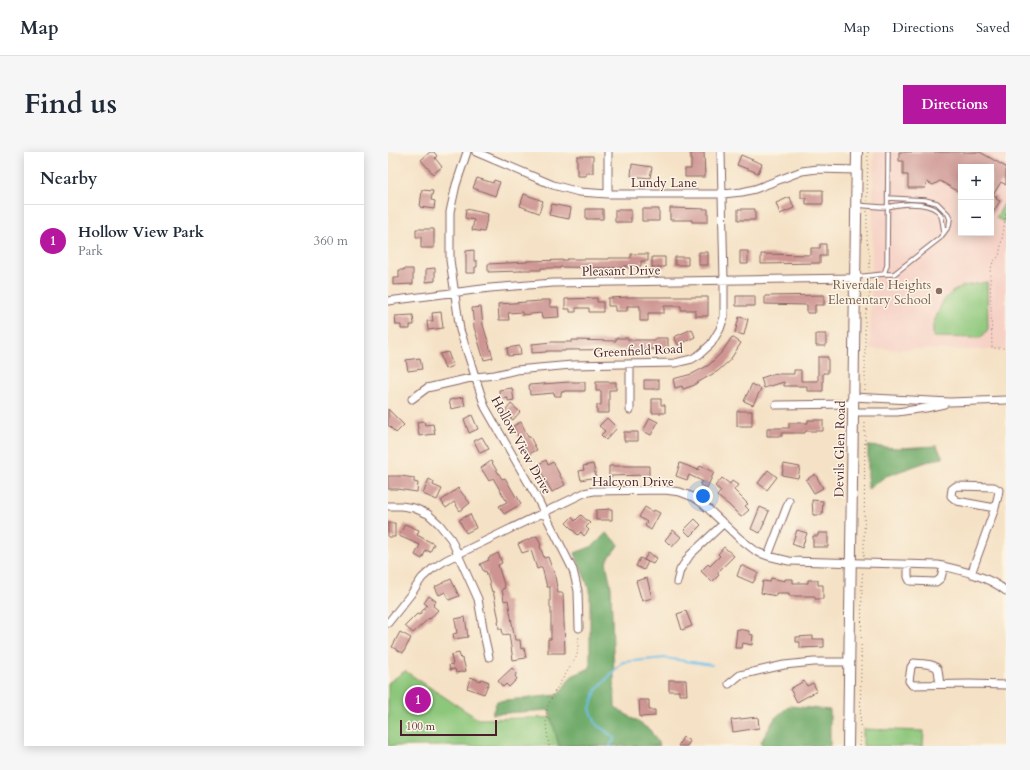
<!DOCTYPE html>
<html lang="en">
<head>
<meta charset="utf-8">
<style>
	:root { --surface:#fff; --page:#f6f6f7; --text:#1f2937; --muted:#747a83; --line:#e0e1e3; --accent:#b5179e }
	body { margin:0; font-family:Cardo,serif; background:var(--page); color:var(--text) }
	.controls { position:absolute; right:12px; top:12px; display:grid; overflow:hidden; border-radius:0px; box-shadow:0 2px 10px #0003 }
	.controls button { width:36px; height:36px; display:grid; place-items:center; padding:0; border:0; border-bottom:1px solid var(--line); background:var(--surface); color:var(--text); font:20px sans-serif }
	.scale { position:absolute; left:12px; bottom:10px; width:97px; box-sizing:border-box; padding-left:4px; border:2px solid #4a1f2b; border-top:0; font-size:11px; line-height:14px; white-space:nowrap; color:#4a1f2b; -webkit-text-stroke:3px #fcf5e5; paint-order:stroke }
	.you { position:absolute; left:315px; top:344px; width:14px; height:14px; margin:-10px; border:3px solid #fff; border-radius:50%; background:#1a73e8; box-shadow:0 0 0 6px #1a73e833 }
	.badge { display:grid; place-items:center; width:26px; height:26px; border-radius:50%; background:var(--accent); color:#fff; font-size:13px; font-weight:700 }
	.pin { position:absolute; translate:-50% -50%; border:2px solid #fff; box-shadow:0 1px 4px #0006 }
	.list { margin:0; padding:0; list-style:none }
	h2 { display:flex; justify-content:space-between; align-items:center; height:52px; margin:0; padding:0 16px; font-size:17px }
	h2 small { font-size:13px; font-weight:400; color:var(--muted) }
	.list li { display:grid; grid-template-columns:26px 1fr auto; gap:12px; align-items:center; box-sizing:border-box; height:72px; padding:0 16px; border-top:1px solid var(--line) }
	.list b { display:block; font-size:15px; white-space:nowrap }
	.list p { margin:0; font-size:13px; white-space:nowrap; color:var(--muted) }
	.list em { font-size:13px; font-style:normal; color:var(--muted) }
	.map { position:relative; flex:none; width:618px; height:594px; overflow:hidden; border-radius:0px }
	header { display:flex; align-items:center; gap:24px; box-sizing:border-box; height:56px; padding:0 20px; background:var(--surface); border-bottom:1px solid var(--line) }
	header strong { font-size:19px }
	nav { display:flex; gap:22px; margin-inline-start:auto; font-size:14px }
	.intro { display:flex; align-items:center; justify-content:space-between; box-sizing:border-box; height:96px; padding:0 24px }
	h1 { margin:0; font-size:28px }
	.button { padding:10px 18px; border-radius:0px; background:var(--accent); color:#fff; font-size:14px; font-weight:700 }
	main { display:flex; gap:24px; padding:0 24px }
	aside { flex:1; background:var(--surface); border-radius:0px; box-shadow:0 2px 10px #0003 }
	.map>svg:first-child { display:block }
</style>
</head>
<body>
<header>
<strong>Map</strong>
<nav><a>Map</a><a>Directions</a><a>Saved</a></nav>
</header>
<div class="intro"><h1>Find us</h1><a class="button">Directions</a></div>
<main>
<aside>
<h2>Nearby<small></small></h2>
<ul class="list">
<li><span class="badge">1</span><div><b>Hollow View Park</b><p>Park</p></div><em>360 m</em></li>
</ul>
</aside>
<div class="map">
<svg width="618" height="594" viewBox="0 0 618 594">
	<rect width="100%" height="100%" fill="#fcf5e5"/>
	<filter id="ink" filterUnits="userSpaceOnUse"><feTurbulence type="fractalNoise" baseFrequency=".025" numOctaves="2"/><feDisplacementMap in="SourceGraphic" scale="8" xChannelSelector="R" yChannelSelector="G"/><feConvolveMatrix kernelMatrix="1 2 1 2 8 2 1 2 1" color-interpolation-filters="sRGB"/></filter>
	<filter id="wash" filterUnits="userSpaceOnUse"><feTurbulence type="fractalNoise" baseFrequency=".012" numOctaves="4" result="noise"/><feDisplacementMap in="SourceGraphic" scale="16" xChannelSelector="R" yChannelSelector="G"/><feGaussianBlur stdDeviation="0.9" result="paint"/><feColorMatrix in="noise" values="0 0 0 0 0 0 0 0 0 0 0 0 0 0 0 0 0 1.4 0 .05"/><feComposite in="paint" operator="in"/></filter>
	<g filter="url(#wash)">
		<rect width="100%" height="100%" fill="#f5e2c6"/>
		<path fill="#f6d1c6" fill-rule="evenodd" d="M486,0H618V198L482,197ZM573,15H603V81H573Z"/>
		<path fill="#8dc77c" stroke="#6c7354" d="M618,48V71L608,66Z
			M599,130L600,177L593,186L545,185V172L555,149L564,140L575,134Z
			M17,519L90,567L232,564V594H0V531Z
			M475,577L536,579L535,594H475Z"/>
		<path fill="#72ac6c" stroke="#5e664c" d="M480,294L510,296L549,294L555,306L544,308L498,324L480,337Z
			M218,381L231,392L218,410L223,435L227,555L262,578L272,594H171L161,558L104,562L109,549L170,543L184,524L202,516V439L187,401L205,394Z
			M401,554L442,558V594H374L373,590L387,566Z"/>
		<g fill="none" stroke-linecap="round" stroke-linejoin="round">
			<path stroke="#6ec0ea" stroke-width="2" d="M222,594L227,586L208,572L202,557L208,538L235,510L277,506L324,513"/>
		</g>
		<g id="blocks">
			<path fill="#cd9492" d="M42,0H46L49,4L47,6L54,15L45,22L33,8Z
				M303,0H316L317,25H297V17H303Z
				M511,0H592L618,15V33L613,30L605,43L609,45L608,47L612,49L603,64V15H573V41L552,29L545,33L539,30L537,36H520V23H515V9H511Z
				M353,3L374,12L370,21L349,13Z
				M189,4H205V21H198V24H189Z
				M244,12L264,15L262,26L243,24Z
				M89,26L105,31L106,28L112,30L107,44L85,36Z
				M34,38L45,39L43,48L47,49L46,57L32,55Z
				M413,38H435V52H418V46H413Z
				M136,42L155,49L151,61L132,54Z
				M402,45L406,56L392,62L388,51Z
				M164,52L183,56L181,67L161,63Z
				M282,56L320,57V70H304V68H282Z
				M78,57L100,62L96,80L84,78L86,68L77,66Z
				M198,57H215V67H198Z
				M254,57H271V69H254Z
				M350,57H367V68H350Z
				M227,58H243V70H227Z
				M28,77H46V96H33V85H28Z
				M432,92H438V104H432V111L373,112V102L423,103V96H432Z
				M86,98V109H89V115H87V121H78V99Z
				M352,99H360V112H352Z
				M311,100H320V113H311Z
				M243,102H260V109H253V114H236V116L172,115V116H153V118H133V119L100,120V112L139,110V109L179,108V107H221V106H243Z
				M264,105H277V115H264Z
				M287,105H300V113H287Z
				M47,116V129L38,130V117Z
				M15,117H25V132L5,133V126H11V118H16Z
				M436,143V153H427V161H419V153L377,152V144Z
				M348,144H367V154H348Z
				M242,145H320V164H307V158H293V154H276V161H260V169H252V154H239V159H227V154H220V146Z
				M209,146V150H215V160H201V156H188V160H182V157H177V147Z
				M153,148H162V155H170L171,165L154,166L153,161L134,163V160L120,161L121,168H111L110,152L153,149Z
				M93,155L95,173L105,206L96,208L86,175L84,156Z
				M53,160L55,176L40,178L39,169H45L44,161Z
				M25,163L26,173H22V177H13V173H8L7,164Z
				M351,165L360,167L356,183L347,181Z
				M304,177L307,185L290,193L286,185Z
				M428,182H438V194H428Z
				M344,185L353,191L342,208L330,219L307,232V233L295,237L294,234L287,236L285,227L304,222L321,213L334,200Z
				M228,186H240V188H267V186H280V197L177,198V199H158V200L144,201V192L164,190H184V188L228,189Z
				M132,194L133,203L120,204L119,196Z
				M60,200L65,214L57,217L52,202Z
				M430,205H440V221H435V239H419V234H396V230L376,236L373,226L388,221L389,222H406V218H413V229H430Z
				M32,206L34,217L20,219L18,208Z
				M256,228H271V237H256Z
				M181,230H197V239H176V240H173V244H167L166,241L142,243L141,233Z
				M208,230H228V238H221V261H209V253H213V239H208Z
				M364,232L373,237L365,253L356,249Z
				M124,236L126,248L120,249V246L112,247L111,238Z
				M75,245L77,254L63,257L61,248Z
				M264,247H273V253H277V261H264Z
				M123,252L132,260L125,268L116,261Z
				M0,257L16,273L8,281L0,273Z
				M349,259H364V274H349Z
				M84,263L90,277L81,281L76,267Z
				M219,266L229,276L218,288L213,283L217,279L211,274Z
				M262,266L270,270L263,283L255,279Z
				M420,268H435V279H417V281H394V284H379V276H401V271H420Z
				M36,269L37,273L45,272L47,282L31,284L29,270Z
				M133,270L140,285H142L149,298L141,302L132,286H131L125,274Z
				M236,280H250V289H236Z
				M94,285L101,297L92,301L86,289Z
				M158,308L160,313L165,310L177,333L164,340L149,313Z
				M103,309L114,327L117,326L128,345L129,344L133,352L116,362L111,354L119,350L105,326L101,329L93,316Z
				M292,311L310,318L312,314L326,320L319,336L312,333L314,329L301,323L299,328L288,324Z
				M205,312L208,325L193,328L191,319L196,318L195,314Z
				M396,312L412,315L410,326L394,323Z
				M221,314H261V323L221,324Z
				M380,318L389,325L379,338L370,331Z
				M427,322L435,336L426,341L418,328Z
				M0,324H13L26,326V330L30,331L29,340L9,337H0Z
				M334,326L342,332L344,329L350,333L346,338L360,352L357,354L361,358L353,365L341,353L329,344L333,339L327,334Z
				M41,327L46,330L45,333L54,337L49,348L35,342Z
				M70,336L82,351L72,359L66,350L58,356L53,349Z
				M424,348L435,349L434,363H425Z
				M257,355L265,360L266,358L272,361L263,378L257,374L259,370L251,365Z
				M372,355L381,359L372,381L363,377Z
				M224,357V368H208V358Z
				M82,362L88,376L78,381L71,368Z
				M193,363L202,371L198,375L201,378L196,384L193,380L190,383L178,371L184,365L187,369Z
				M307,367L313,373L302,384L296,378Z
				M0,371H7V385H0Z
				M17,372L31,378L29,383L46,392L42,400L38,398L34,407L27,403L32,393L11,384Z
				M285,378L293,385L284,395L277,388Z
				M409,378L419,381L414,396L404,392Z
				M430,381H440V395H425V384H430Z
				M149,384L153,393L152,394L156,406L160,405L165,419H166L170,441H175L177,501H160V487H163V456H162V435H159L154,415L149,417L143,398L134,401L130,392Z
				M336,395L346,404L329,421L331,423L324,430L313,419L320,412L322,414L332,404L330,402Z
				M110,401L114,411L110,413L117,436L114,437L116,449L120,448L127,488H132L133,497L136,496L138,506L125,508L121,482L115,483L114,477H111L110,469L111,468L105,439L104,440L98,419L96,420L92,412L101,408L100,406Z
				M260,401L269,406L265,412L256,408Z
				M252,406L260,410L256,418L248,414Z
				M353,413L370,421L365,431L349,424Z
				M259,426L264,446L254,449L248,429Z
				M383,426L397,429V427H405V431H420V428H430V433H435V447H427V444H401V441H388V444L373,441L375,429L382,430Z
				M63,427L71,444L61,448L57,440L51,443L47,435Z
				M41,444L48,449L45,454L50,458L42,467L41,466L25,481L17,474L29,462L31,463L39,453L36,451Z
				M298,459L304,474L294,478L289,462Z
				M77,465L80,485L66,487L65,482L69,481L67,467Z
				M349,477L361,479V482L365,483L364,493L355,491L354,496H347Z
				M12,480L23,486L15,501L4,495Z
				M425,484V487H436V495L412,496V490H408V485Z
				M71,501L73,507H75L78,519L68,521L67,517L62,518L61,513L65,512L63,503Z
				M124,516L129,521L127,524L129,527L121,535L118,532L115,535L110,529Z
				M83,525L92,529L93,527L101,530L96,542L79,536Z
				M281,528H298L299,543H291V539H281Z
				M416,529L419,534L425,531L429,539L409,550L402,537Z
				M251,548H261V558H267V564L252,565Z
				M370,565L371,576L345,580L343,568Z
				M295,585L302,589L299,594H290Z"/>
		</g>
	</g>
	<g filter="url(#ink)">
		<use href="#blocks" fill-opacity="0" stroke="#866361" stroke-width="1"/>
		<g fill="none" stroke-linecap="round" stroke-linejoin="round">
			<defs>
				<path id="service" d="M469,53C479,54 488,55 498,55C502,55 506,53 510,53C521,51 545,51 552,62C555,67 555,75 556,81
					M496,122L499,113L500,0
					M468,125L496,122H506L552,86L561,74L562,67L560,62L549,51L537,48L500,46"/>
				<path id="minor" d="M79,0L68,33L62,60V108L72,178L97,255L149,346L185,418L190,439L191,476
					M88,0L165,33L191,40L220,42H335L354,40L367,37L414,19L429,17L469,18
					M220,42V0
					M0,149L102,136L165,131L467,126
					M242,213V258
					M465,245L562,250L618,248
					M24,247L39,236L87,225L107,223L128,218L184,213L287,211L304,207L312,202L323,192L332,177L336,165V128L333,0
					M388,253L465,252
					M465,260H509L538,256L556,252
					M0,354H13L26,356L40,362L51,372L63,387L90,447L97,487L101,505
					M380,404L401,349
					M520,413V425L522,429L548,430L553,426L556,414
					M583,422L607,356L610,344L611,338L606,335L568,334L564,337L563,344L569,349L607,356
					M289,430L292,418L302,403L336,371
					M0,471L23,442L34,426L44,417L58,408L196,341L206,339L277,338L292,340L305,345L314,351L351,386L369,400L380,404L401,409L550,413C572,418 600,424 618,439
					M341,532L352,523L396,513L426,510H461
					M552,532C551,528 551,523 550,518C548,511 533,512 526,511L523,515L521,529L524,533L582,532L618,533"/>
				<path id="secondary" d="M460,594L469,0"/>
			</defs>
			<use href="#service" stroke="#866361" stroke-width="5.5"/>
			<use href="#minor" stroke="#866361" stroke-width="9"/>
			<use href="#secondary" stroke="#866361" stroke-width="12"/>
			<path stroke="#866361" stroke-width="1" stroke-dasharray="1 3" stroke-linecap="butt" d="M479,49L480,0
				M479,59V88L482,104L481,119
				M618,62L613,93L611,104L605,110L602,120L604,196H618
				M477,238V165L482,141L481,128
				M476,404L477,268
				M161,594L158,572L159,555L167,539L189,504L191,483
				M472,594L474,428L475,418"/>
			<use href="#service" stroke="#fff" stroke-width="3.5"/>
			<use href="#minor" stroke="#fff" stroke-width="7"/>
			<use href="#secondary" stroke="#fff" stroke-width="10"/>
		</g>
	</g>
	<circle fill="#8d6e63" stroke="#fcf5e5" stroke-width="1.5" cx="551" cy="139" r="4"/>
	<g text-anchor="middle" stroke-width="3" stroke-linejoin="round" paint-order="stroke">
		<g font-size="13" fill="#4a1f2b" stroke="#fcf5e5">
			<text x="276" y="35">Lundy Lane</text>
			<text transform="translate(233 118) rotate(-1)" y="5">Pleasant Drive</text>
			<text transform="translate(250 198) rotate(-3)" y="5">Greenfield Road</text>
			<text transform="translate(134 293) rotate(61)" y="5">Hollow View Drive</text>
			<text transform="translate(451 297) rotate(-89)" y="5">Devils Glen Road</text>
			<text x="245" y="334">Halcyon Drive</text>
		</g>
		<g font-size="13" fill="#785e54" stroke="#fcf5e5" text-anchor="end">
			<text x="543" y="137">Riverdale Heights<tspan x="543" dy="15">Elementary School</tspan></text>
		</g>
	</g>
</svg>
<div class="controls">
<button>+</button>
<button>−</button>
</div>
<div class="scale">100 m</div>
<div class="you"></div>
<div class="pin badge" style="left:30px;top:548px">1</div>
</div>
</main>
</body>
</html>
